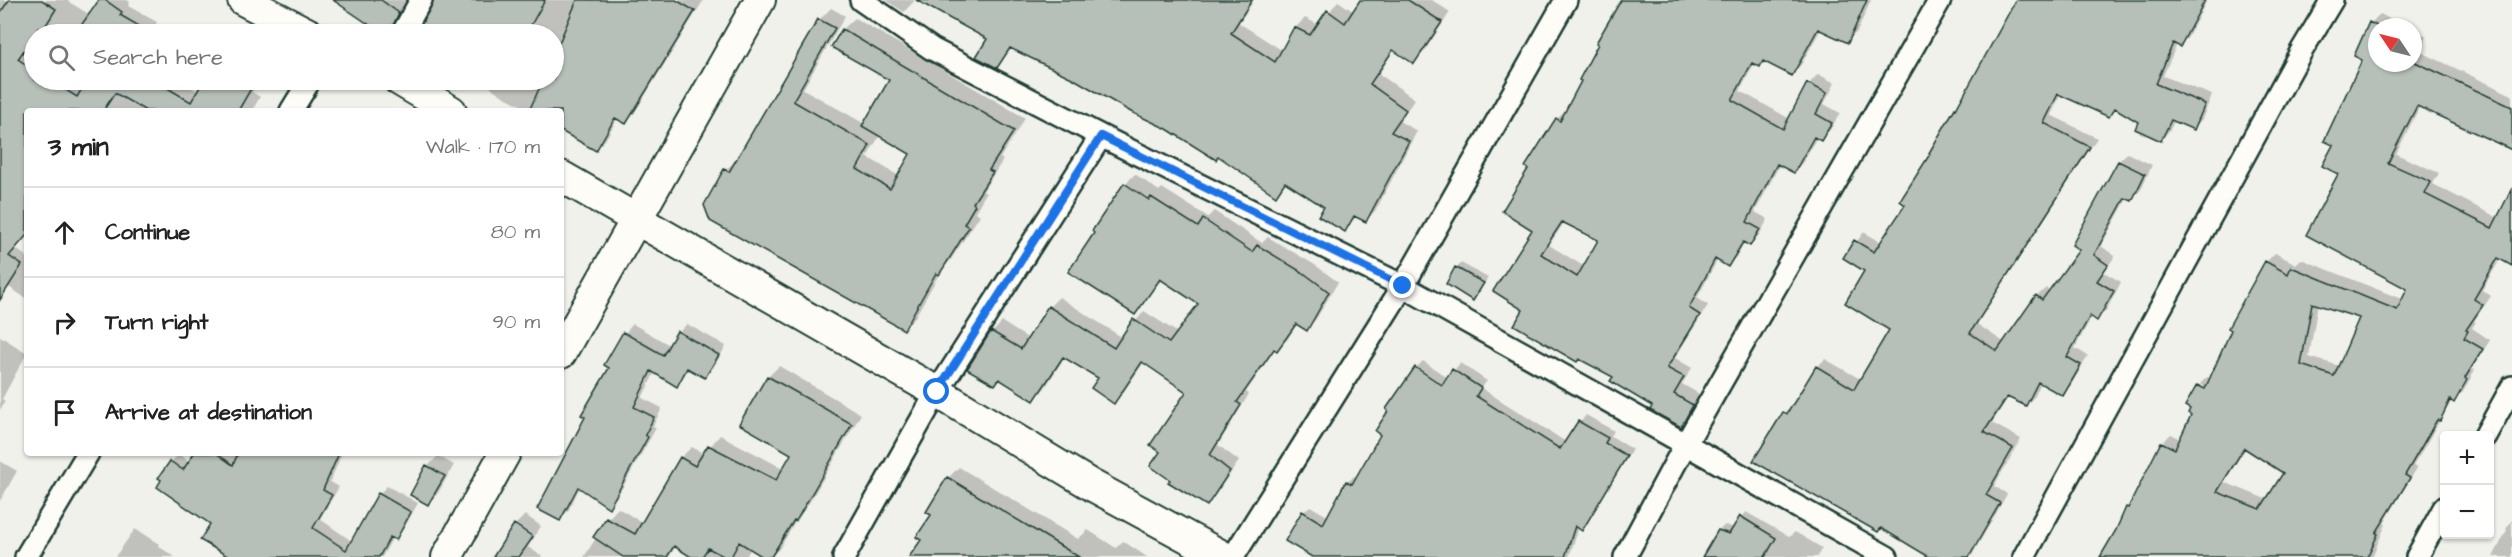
<!DOCTYPE html>
<html lang="en">
<head>
<meta charset="utf-8">
<style>
	:root { --surface:#fff; --page:#f2f2f2; --text:#222; --muted:#767676; --line:#e0e0e0 }
	body { margin:0; font-family:"Architects Daughter",sans-serif; background:var(--page); color:var(--text) }
	.controls { position:absolute; right:18px; bottom:18px; display:grid; overflow:hidden; border-radius:6px; box-shadow:0 2px 4px #0004 }
	.controls button { width:54px; height:54px; display:grid; place-items:center; padding:0; border:0; border-bottom:2px solid var(--line); background:var(--surface); color:var(--text); font:30px sans-serif }
	.compass { position:absolute; left:2368px; top:18px; width:54px; height:54px; border-radius:50%; background:var(--surface); box-shadow:0 2px 4px #0004; rotate:305deg }
	.stop { position:absolute; width:18px; height:18px; margin:-14px; border:4px solid #1a73e8; border-radius:50%; background:#fff }
	.stop.end { background:#1a73e8; border-color:#fff; box-shadow:0 2px 6px #0008 }
	.list { margin:0; padding:0; list-style:none }
	h2 { display:flex; justify-content:space-between; align-items:center; height:78px; margin:0; padding:0 24px; font-size:26px }
	h2 small { font-size:20px; font-weight:400; color:var(--muted) }
	.list li { display:grid; grid-template-columns:39px 1fr auto; gap:18px; align-items:center; box-sizing:border-box; height:90px; padding:0 24px; border-top:2px solid var(--line) }
	.list b { display:block; font-size:22px; white-space:nowrap }
	.list em { font-size:20px; font-style:normal; color:var(--muted) }
	.icon { flex:none; width:33px; height:33px; fill:none; stroke:currentColor; stroke-width:2; stroke-linecap:round; stroke-linejoin:round }
	.map { position:relative; flex:none; width:2512px; height:557px; overflow:hidden }
	.search { position:absolute; background:var(--surface); box-shadow:0 2px 4px #0004; left:24px; top:24px; width:540px; height:66px; display:flex; align-items:center; gap:15px; box-sizing:border-box; padding:0 21px; border-radius:33px; color:var(--muted); font-size:22px }
	.panel { position:absolute; background:var(--surface); box-shadow:0 2px 4px #0004; left:24px; top:108px; width:540px; height:348px; border-radius:6px }
	.map>svg:first-child { display:block }
</style>
</head>
<body>
<div class="map">
<svg width="2512" height="557" viewBox="0 0 2512 557">
	<rect width="100%" height="100%" fill="#f0f1eb"/>
	<filter id="ink" filterUnits="userSpaceOnUse"><feTurbulence type="fractalNoise" baseFrequency=".0167" numOctaves="2"/><feDisplacementMap in="SourceGraphic" scale="12" xChannelSelector="R" yChannelSelector="G"/><feConvolveMatrix kernelMatrix="1 2 1 2 8 2 1 2 1" color-interpolation-filters="sRGB"/></filter>
	<g filter="url(#ink)">
		<path fill="#0003" fill-rule="evenodd" d="M0,0H66L90,15L101,0H127L130,2L128,6L157,22L150,34H34V80H178L199,92L206,80H259L252,92L260,97L252,111H27V223L0,208Z
			M332,0H410L400,18L383,33Z
			M435,0H702L703,1L635,112L626,122L618,118L605,140L596,149L561,130V111H532L503,96L480,80H554V34H418Z
			M886,0H915L904,12Z
			M919,0H1254L1239,23L1283,51L1295,28L1305,18L1319,25L1338,1L1354,12L1362,0H1432L1450,12L1424,52L1414,62L1395,49L1379,74L1415,99L1399,121L1417,131L1376,210L1366,220L1357,216L1345,230L1326,206L1287,181L1276,194L1219,155L1074,78L1012,48L997,66L990,38Z
			M1634,0H1871L1857,32L1847,41L1821,29L1801,65L1791,74L1765,60L1760,65L1755,62L1740,91L1790,119L1809,84L1818,74L1835,83L1824,104L1840,113L1830,130L1821,139L1817,137L1803,162L1794,172L1780,164L1755,212L1768,219L1759,235L1750,244L1745,241L1737,256L1728,265L1718,259L1697,298L1708,305L1675,358L1692,368L1682,384L1701,395L1690,416L1680,425L1615,376L1580,357L1525,309L1534,229L1557,119L1566,110ZM1565,221L1600,240L1585,267L1549,245Z
			M2018,0H2207L2188,37L2179,45L2177,44L2163,76L2212,95L2202,119L2194,128L2175,120L2169,131L2161,139L2140,122L2117,107L2108,116L2061,94L2051,115L2097,138L1977,324L2005,343L2037,296L2046,288L2050,291L2081,250L2119,161L2127,153L2152,165L2140,191L2131,199L2128,197L2101,246L2115,256L2104,272L2121,282L2106,311L2097,319L2092,316L2075,348L2088,356L2071,385L2063,394L2041,382L2035,396L2026,405L2009,396L1992,423L2021,439L1994,486L2007,494L1971,557H1934L1784,413L1794,405L1817,367L1825,359L1862,380L1892,329L1866,270L1845,257L1864,232L1882,243L1907,204L1956,109L1961,104Z
			M831,8L845,16L803,89L865,124L891,79L833,46L843,29L855,18L1025,118L1000,158L1003,160L983,191L986,193L975,212L980,215L950,261L942,269L915,317L903,328L725,170L738,159L819,20ZM880,135L912,153L899,176L867,157Z
			M2380,14L2406,27H2377V63H2413V30L2426,36L2419,51L2512,95V148L2420,106L2396,154L2439,173L2433,184L2498,218L2512,191V265L2501,258L2482,290L2491,296L2474,321L2476,322L2472,328L2490,340L2472,369L2475,370L2463,392L2452,400L2413,466L2417,468L2384,523L2386,524L2372,557H2103L2162,443L2171,434L2181,439L2193,414L2192,408L2187,405L2198,386L2212,392L2200,384L2207,377L2211,379L2266,262L2275,253L2296,264L2301,259L2404,300L2409,289L2340,174L2335,145L2364,59L2371,23ZM2318,303L2361,317L2340,366L2309,357ZM2246,448L2285,473L2268,500L2224,482Z
			M1135,174L1159,191L1162,188L1208,217L1214,211L1262,243L1268,237L1315,265L1338,282L1316,319L1307,329L1298,323L1287,340L1276,348L1246,392L1249,394L1218,445L1239,461L1216,494L1206,504L1162,451L1188,392L1144,362L1123,393L1113,402L1100,378L1065,357L1044,389L1034,399L1000,378L969,368L993,332L1002,322L1029,339L1049,307L1059,297L1123,338L1144,311L1178,333L1200,303L1162,279L1135,313L1125,184Z
			M0,231L15,248L27,257V299L9,287L0,295Z
			M1461,263L1488,278L1473,299L1456,268Z
			M633,324L671,346L679,332L687,324L726,346L713,368L705,376L690,368L677,385L655,372L642,398L662,408L653,426L656,428L617,497L608,506L580,487L568,511L559,519L611,368L625,333Z
			M0,336L27,353L2,399L5,401L0,410Z
			M1423,361L1448,378L1460,363L1487,381L1481,388L1566,442L1586,415L1614,431L1611,436L1632,449L1588,522L1582,529L1579,527L1569,557H1317L1303,512L1310,506L1329,517L1348,482L1354,476L1358,477L1416,368Z
			M779,366L861,414L806,508L799,516L779,549L771,557H765L751,548L746,557H694L676,546L669,557H584L608,519L618,508L643,523L681,457L692,447L704,454L720,435L784,469L793,454L741,423L768,377Z
			M196,453H235L239,455L240,453H342L330,482L339,487L320,519L353,542L379,494L387,486L418,503L403,530L395,538L393,537L382,557H232L171,462L179,454L190,462Z
			M438,456L454,465L438,493L427,503L428,466Z
			M0,461L17,471L0,501Z
			M959,467L1078,539L1088,530L1116,548L1123,541L1147,557H911L923,539L933,514L928,511L948,478Z
			M1746,512L1789,537L1795,532L1822,548L1817,557H1704L1719,530L1725,525L1734,528Z
			M525,515L541,526L528,547L543,557H494L515,525Z
			M2512,520V557H2493L2507,530L2506,529Z
			M135,529L159,544L158,546L175,557H115Z"/>
		<path fill="#b6bfb8" stroke="#1f3d34" stroke-width="1.5" fill-rule="evenodd" d="M9,0H42L56,9L43,30L39,28L18,59L34,70V80H50L77,97L87,80H154L191,102L204,80H256L238,111H146L115,93L103,111H27V235L9,256L22,265L0,300V13Z
			M99,0H105L122,12L120,15L153,34H75Z
			M333,0H381L399,13L389,34H383Z
			M434,0H545L526,34H416Z
			M577,0H676L695,11L626,124L615,118L596,151L561,131V111H529L543,80H554V55Z
			M916,0H1252L1231,33L1275,62L1294,27L1310,35L1327,10L1345,23L1360,0H1408L1442,22L1414,64L1393,50L1370,84L1406,110L1391,132L1409,141L1366,222L1354,216L1345,232L1318,216L1324,207L1285,182L1276,196L1218,156L1216,160L1167,129L1131,112L1074,79L1010,48L997,68L976,57L987,39Z
			M1621,0H1867L1848,43L1818,29L1792,76L1763,61L1760,67L1752,63L1732,100L1783,129L1807,83L1827,93L1816,114L1832,123L1821,141L1814,137L1794,173L1777,164L1747,222L1760,229L1750,246L1743,242L1728,267L1715,259L1689,308L1700,315L1667,368L1684,377L1674,394L1693,405L1681,427L1650,410L1652,406L1610,381L1613,377L1579,359L1577,362L1514,325L1523,310L1493,291L1532,230L1502,211L1528,169L1525,167L1556,118L1560,121L1581,81L1579,80L1598,44L1596,43ZM1562,222L1598,240L1577,277L1541,254Z
			M2016,0H2205L2180,47L2173,43L2156,84L2205,104L2194,130L2171,120L2161,141L2135,129L2138,122L2115,108L2109,117L2058,94L2044,123L2090,147L1970,333L1997,351L2036,295L2042,300L2079,250L2072,245L2118,161L2145,174L2132,201L2125,198L2094,255L2108,265L2097,281L2114,291L2097,321L2090,316L2067,357L2081,365L2063,396L2038,382L2026,406L2007,397L1984,432L2013,448L1986,495L2000,503L1969,557H1929L1881,528L1878,532L1753,461L1783,412L1787,414L1816,366L1854,389L1889,330L1845,303L1864,271L1843,258L1854,240L1874,252L1905,205L1900,201L1930,154L1929,153L1955,108L1956,109Z
			M818,19L835,28L793,101L870,145L857,169L890,189L910,154L862,126L889,80L831,47L842,29L1014,131L989,170L993,172L973,203L975,205L964,224L969,227L939,275L936,273L904,330L710,221L704,205L724,169L729,172Z
			M2369,22L2379,27H2377V63H2413V61L2512,107V150L2417,106L2388,163L2431,182L2425,194L2492,228L2512,188V266L2498,258L2474,299L2483,305L2466,330L2468,331L2464,338L2483,349L2465,378L2467,380L2454,403L2450,400L2440,421L2437,420L2405,475L2410,478L2376,533L2378,534L2367,557H2100L2116,530L2126,507L2128,508L2161,442L2175,449L2191,415L2188,413L2190,409L2185,406L2197,385L2205,389L2231,330L2228,328L2265,261L2288,274L2291,267L2397,310L2407,289L2306,235L2338,174L2322,166L2333,145L2324,141L2362,60L2354,56ZM2312,303L2359,318L2334,376L2301,365ZM2244,448L2283,473L2260,509L2217,492Z
			M1124,183L1149,200L1151,197L1198,227L1203,219L1252,252L1257,245L1305,274L1329,292L1307,331L1296,324L1277,351L1274,349L1237,402L1241,405L1210,455L1230,471L1207,506L1168,482L1170,480L1150,466L1160,452L1150,445L1186,392L1142,362L1114,404L1091,388L1098,378L1063,357L1034,401L999,379L995,385L967,369L991,331L1021,349L1048,306L1114,348L1133,319L1169,343L1198,304L1160,279L1135,315L1068,272L1094,233L1092,231Z
			M1455,267L1484,283L1473,301L1446,284Z
			M677,331L719,355L705,378L687,368L677,387L651,371L634,407L654,417L645,435L648,437L609,508L578,487L560,521L537,509L585,417L581,415L609,368L604,365L623,332L663,355Z
			M1415,367L1442,385L1452,369L1481,388L1476,396L1560,449L1578,421L1608,438L1605,443L1627,456L1582,531L1575,526L1565,557H1312L1285,541L1302,511L1323,524L1346,481L1352,484L1380,435L1375,431L1388,411L1386,409Z
			M767,376L852,424L796,521L794,520L771,557H763L739,542L731,557H725L708,548L702,557H691L674,546L667,557H623L593,537L606,518L635,534L680,457L695,466L708,445L776,480L791,454L739,424Z
			M194,453H216L233,465L238,453H339L323,490L332,495L313,528L346,550L378,493L411,512L396,540L390,537L379,557H229L200,540L210,524L157,487L161,480L158,478L170,461L183,470Z
			M426,465L445,476L428,505L410,495Z
			M947,477L1041,534L1079,557H909L921,540L916,537L931,515L926,512Z
			M1740,516L1776,538L1765,557H1702L1718,530L1729,534Z
			M514,524L533,537L519,557H493Z"/>
		<g fill="none" stroke-linecap="round" stroke-linejoin="round">
			<defs>
				<path id="street" d="M861,0L932,49L1101,136L1403,286L1887,557
					M402,34L421,0
					M291,111L310,80
					M2485,436L2512,387
					M26,557L88,453
					M844,557L937,392L1101,136
					M1233,557L1403,286L1566,0
					M1625,557L1685,445L1940,0
					M2024,557L2302,50L2332,0
					M2417,557L2444,508"/>
				<path id="secondary" d="M243,0L309,34
					M399,80L451,111
					M561,176L937,392L1093,486L1224,557
					M561,353L760,0
					M447,557L505,453"/>
			</defs>
			<use href="#street" stroke="#1f3d34" stroke-width="26"/>
			<use href="#secondary" stroke="#1f3d34" stroke-width="34"/>
			<use href="#street" stroke="#fdfcf7" stroke-width="21"/>
			<use href="#secondary" stroke="#fdfcf7" stroke-width="30"/>
		</g>
	</g>
	<g fill="none" stroke-linecap="round" stroke-linejoin="round" filter="url(#ink)">
		<path stroke="#1a73e8" stroke-width="8" d="M937,392L1101,136L1403,286"/>
	</g>
</svg>
<div class="controls">
<button>+</button>
<button>−</button>
</div>
<svg class="compass" viewBox="-18 -18 36 36"><path d="M0-13l5 13h-10z" fill="#e53935"/><path d="M0 13l5-13h-10z" fill="#767676"/></svg>
<div class="stop" style="left:937px;top:392px"></div>
<div class="stop end" style="left:1403px;top:286px"></div>
<div class="search"><svg class="icon" aria-label="search" viewBox="0 0 24 24"><circle cx="10" cy="10" r="6"/><path d="M15 15l6 6"/></svg>Search here</div>
<section class="panel">
<h2>3 min<small>Walk · 170 m</small></h2>
<ul class="list">
<li><svg class="icon" aria-label="ahead" viewBox="0 0 24 24"><path d="M12 20V5M6 11l6-6 6 6"/></svg><div><b>Continue</b></div><em>80 m</em></li>
<li><svg class="icon" aria-label="right" viewBox="0 0 24 24"><path d="M7 20v-9h11M14 6l5 5-5 5"/></svg><div><b>Turn right</b></div><em>90 m</em></li>
<li><svg class="icon" aria-label="arrive" viewBox="0 0 24 24"><path d="M6 21V4h12l-3 4 3 4H6"/></svg><div><b>Arrive at destination</b></div></li>
</ul>
</section>
</div>
</body>
</html>
